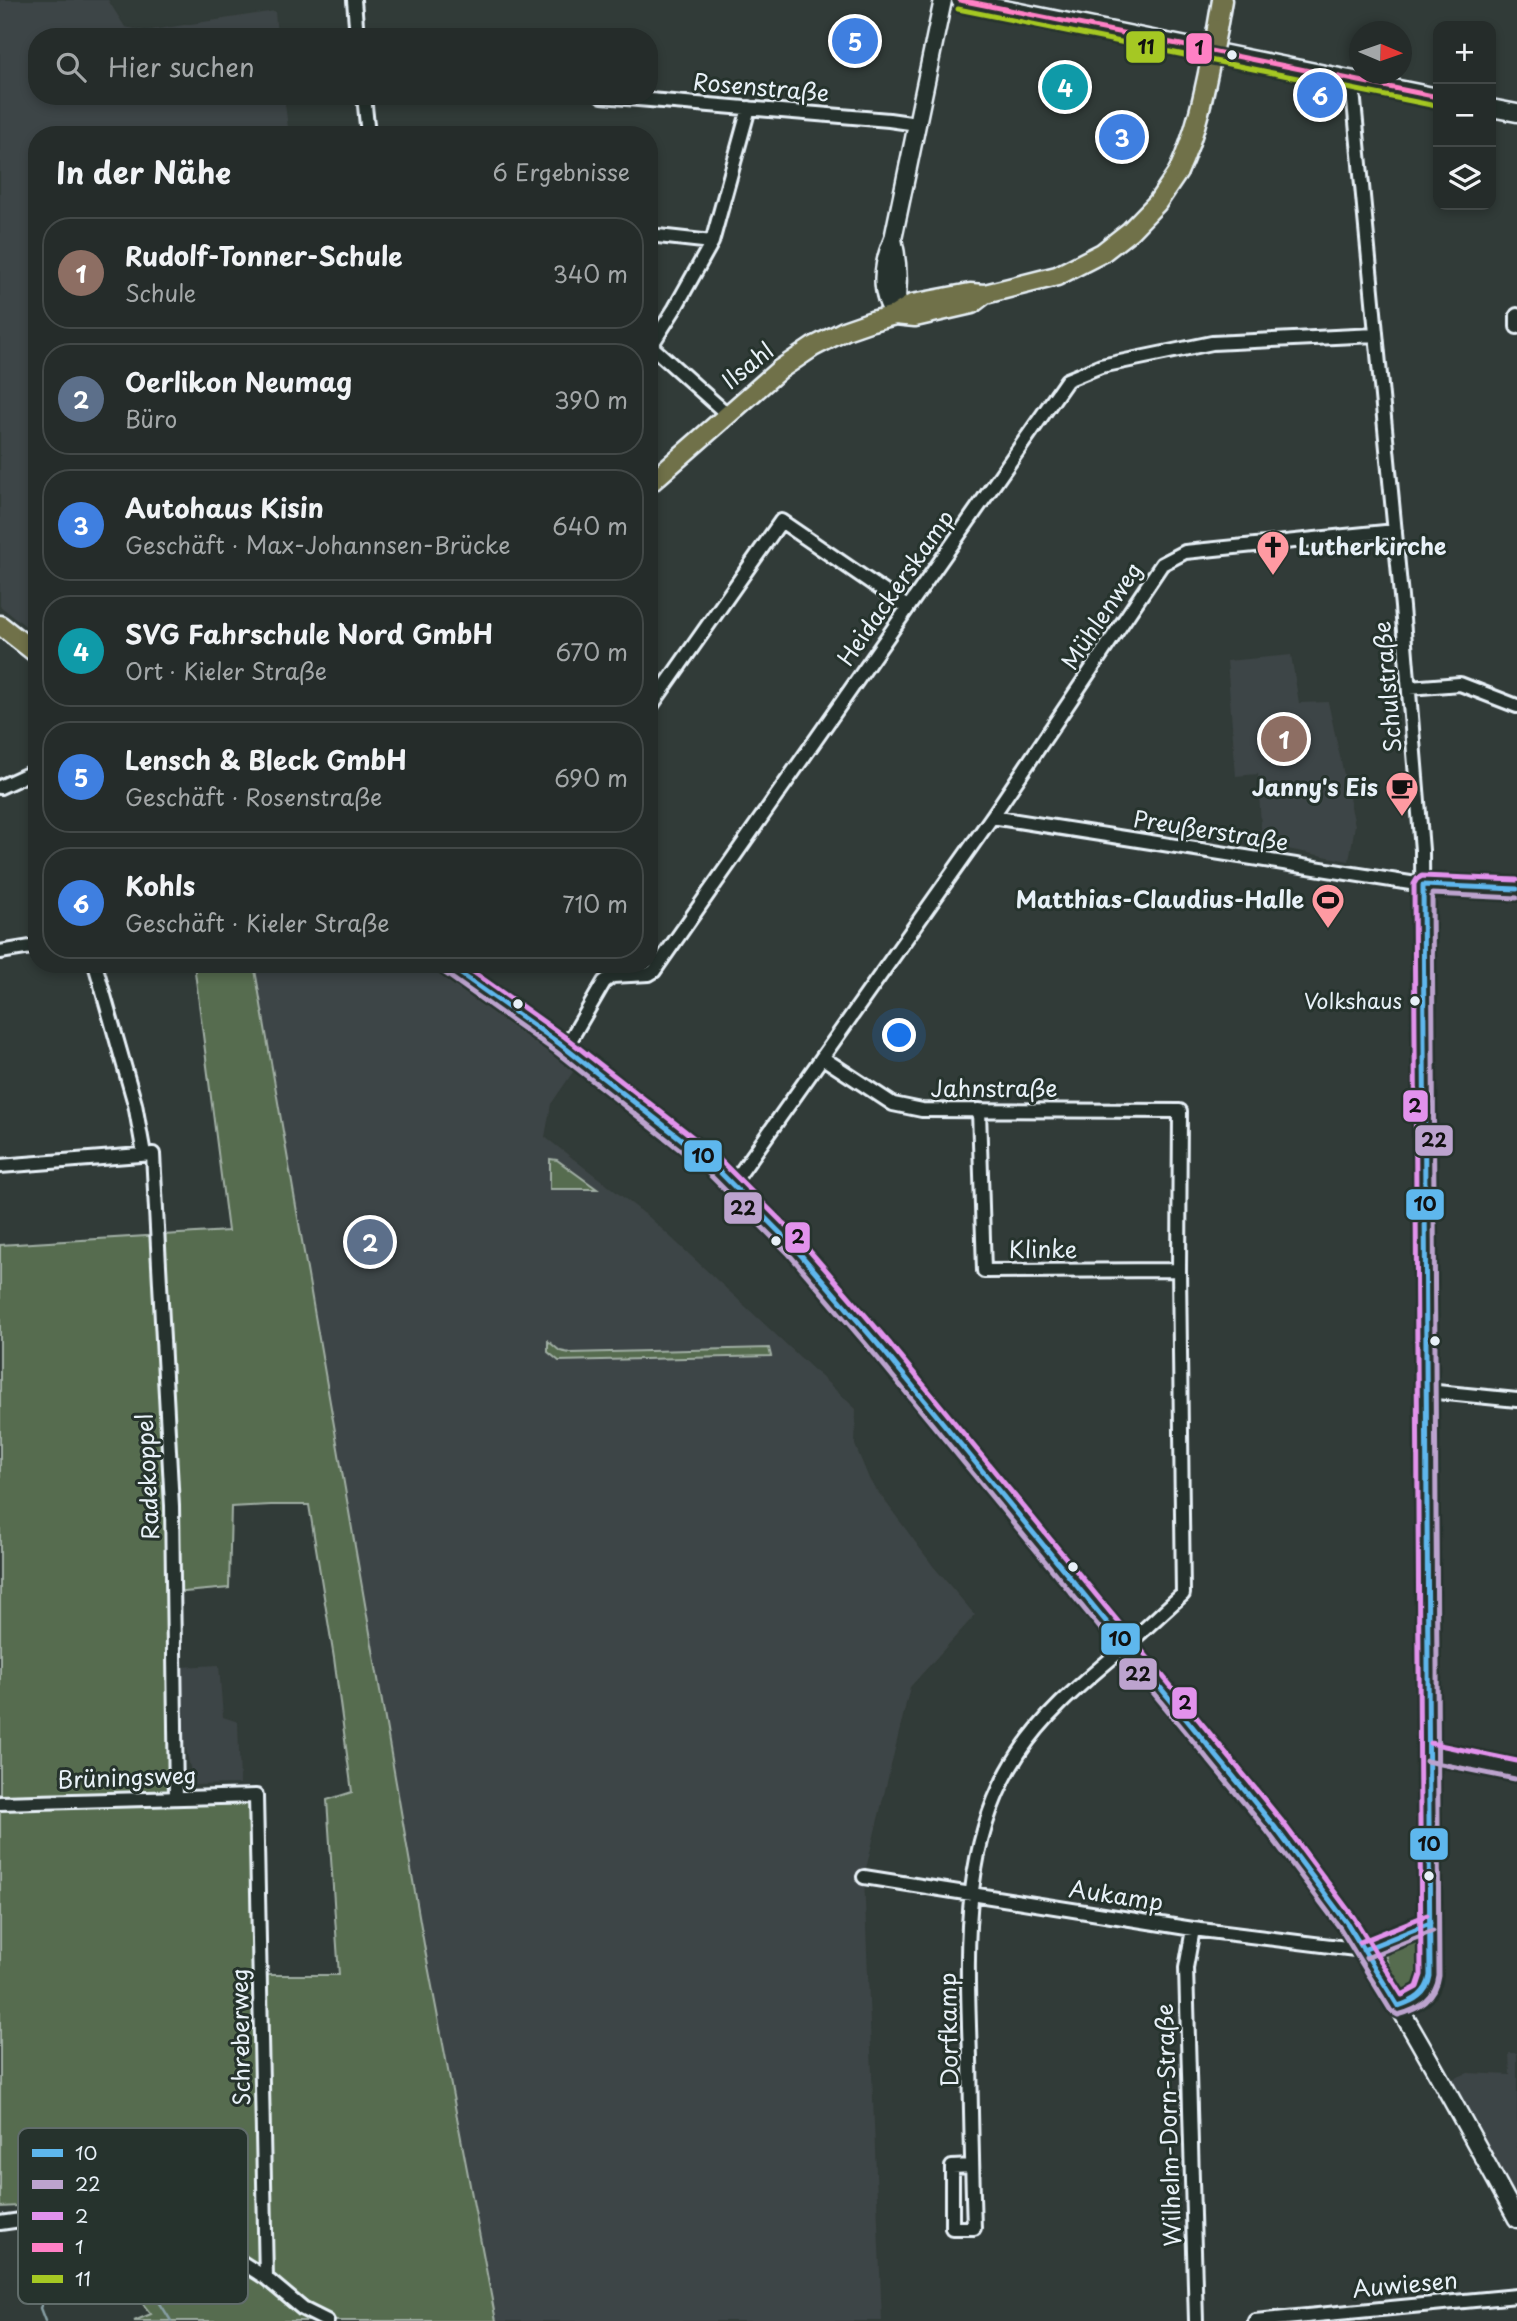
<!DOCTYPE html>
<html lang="de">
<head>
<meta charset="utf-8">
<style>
	:root { --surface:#252c2a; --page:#2d3432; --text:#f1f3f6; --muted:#a3a7a8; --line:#424847; --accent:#ff9aa2 }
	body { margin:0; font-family:"Playpen Sans",sans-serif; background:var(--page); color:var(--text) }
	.controls { position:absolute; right:21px; top:21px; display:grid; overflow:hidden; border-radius:14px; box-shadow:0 4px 10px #0003 }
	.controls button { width:63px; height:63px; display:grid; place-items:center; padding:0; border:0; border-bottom:2px solid var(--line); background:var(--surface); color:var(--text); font:35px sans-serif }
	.compass { position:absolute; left:1349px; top:21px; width:63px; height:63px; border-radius:50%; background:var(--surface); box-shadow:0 4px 10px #0003; rotate:92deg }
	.you { position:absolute; left:900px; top:1036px; width:24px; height:24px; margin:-18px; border:5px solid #fff; border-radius:50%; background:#1a73e8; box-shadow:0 0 0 10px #1a73e833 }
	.badge { display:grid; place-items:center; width:46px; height:46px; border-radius:50%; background:var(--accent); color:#fff; font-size:23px; font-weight:700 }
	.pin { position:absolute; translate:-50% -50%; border:4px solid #fff; box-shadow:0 2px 7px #0006 }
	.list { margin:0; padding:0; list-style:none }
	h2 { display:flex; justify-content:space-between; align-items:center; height:91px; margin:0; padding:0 28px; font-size:30px }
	h2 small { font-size:23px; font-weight:400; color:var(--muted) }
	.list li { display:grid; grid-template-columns:46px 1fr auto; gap:21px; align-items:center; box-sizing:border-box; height:112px; margin:0 14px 14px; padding:0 14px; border:2px solid var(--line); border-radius:28px }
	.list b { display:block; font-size:26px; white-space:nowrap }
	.list p { margin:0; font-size:23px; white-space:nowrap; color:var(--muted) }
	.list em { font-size:23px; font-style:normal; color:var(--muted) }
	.icon { flex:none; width:38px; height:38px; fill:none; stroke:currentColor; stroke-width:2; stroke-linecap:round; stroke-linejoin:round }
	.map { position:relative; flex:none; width:1517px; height:2321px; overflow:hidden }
	.search { position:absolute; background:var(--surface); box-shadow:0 4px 10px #0003; left:28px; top:28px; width:630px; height:77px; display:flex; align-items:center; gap:18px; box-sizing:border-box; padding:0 24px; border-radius:28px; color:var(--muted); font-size:26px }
	.panel { position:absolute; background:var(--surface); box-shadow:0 4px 10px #0003; left:28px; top:126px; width:630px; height:847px; border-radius:28px }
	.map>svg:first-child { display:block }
</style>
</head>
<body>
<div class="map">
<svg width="1517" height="2321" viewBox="0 0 1517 2321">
	<rect width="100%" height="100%" fill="#313b38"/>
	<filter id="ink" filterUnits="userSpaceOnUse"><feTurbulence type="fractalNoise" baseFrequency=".0143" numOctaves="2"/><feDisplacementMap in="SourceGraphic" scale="14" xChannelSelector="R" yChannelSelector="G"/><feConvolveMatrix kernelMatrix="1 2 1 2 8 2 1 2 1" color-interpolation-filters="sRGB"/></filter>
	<g filter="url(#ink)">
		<path fill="#3e4546" d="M0,0H108L125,27L145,31L275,11L277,37H37V96H284L289,135H215L145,129V135H37V635L0,606Z
			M1291,655L1299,703L1328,702L1355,825L1349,861L1262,844L1258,774L1236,776L1227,661Z
			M254,964H430L575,1069L551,1104L545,1137L650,1218L856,1409L855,1445L870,1481L933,1566L975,1615L910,1687L864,1877L882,2321H496L425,1950Z
			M219,1665L223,1717L238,1722L240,1784L194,1785L182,1732L180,1667Z
			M1509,2053H1517V2203L1449,2080L1468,2073L1510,2075Z"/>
		<path fill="#576c50" stroke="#a0aea4" stroke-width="2" fill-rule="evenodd" d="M194,964H254L425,1950L496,2321H134L151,2314L122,2278L163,2232L157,2199L0,2207V1245L228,1231ZM271,1505H309L334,1658L352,1792L327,1800L339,1975H261L256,1796L176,1798L173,1593L229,1588L231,1507Z
			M550,1159L557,1160L597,1189H550Z
			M548,1341L560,1351L570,1353L769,1348L771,1356L559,1361L548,1352Z
			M1418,1939L1422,1942V1986L1414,1994H1406C1396,1982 1388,1969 1385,1954Z"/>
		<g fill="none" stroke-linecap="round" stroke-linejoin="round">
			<path stroke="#869ea3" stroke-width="2.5" d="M45,2321L40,2308C45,2298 49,2287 62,2284L75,2294L84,2296C91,2288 91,2278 98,2272L103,2273L115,2288C147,2279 156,2296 171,2321"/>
			<defs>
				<path id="street" d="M354,0L357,37
					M1352,80L1402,607L1422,850L1430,1976C1429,1995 1414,2001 1398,2006
					M364,96L368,135
					M602,96L889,120L917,124
					M649,235L712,242
					M1517,315V327
					M652,347L727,414
					M649,349L675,308L712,242L749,108
					M1409,688L1460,684L1517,706
					M649,709L781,521L907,607
					M0,787L37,770
					M992,817L1423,885L1517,889
					M0,952L37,946
					M95,964L135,1104L144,1154
					M465,978L475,964
					M565,1049L604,982L612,976L649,974L654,971L1067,380L1101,366L1212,343L1376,335
					M823,1058L893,1104L922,1110L1180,1111L1179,1270L1183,1594C1164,1611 1146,1628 1128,1644C1089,1678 1048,1709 1019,1753C959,1843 967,1955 970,2058C971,2114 972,2171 974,2228H952V2167L972,2166
					M979,1110L984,1271L1179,1270
					M0,1166L153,1154L172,1506L176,1798
					M732,1185L992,817L1162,564L1185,552L1395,531
					M1427,1391L1517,1400
					M1428,1752L1517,1770
					M0,1803L256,1796L266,2278
					M864,1877L1193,1929L1363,1950L1430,1923
					M1193,1929L1186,1968L1196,2321
					M0,2223L90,2210L148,2212L178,2225L211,2243L266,2278L303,2309L327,2321
					M1255,2321L1517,2296"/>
				<path id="secondary" d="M960,0L1438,97
					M1491,108L1517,113
					M893,239C899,264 899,290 895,315
					M895,315C878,293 882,264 893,239L943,0
					M447,964L560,1044L708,1160L794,1247L883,1350L1274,1826C1299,1858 1326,1890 1348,1924C1409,2019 1463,2120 1517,2219"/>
				<path id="primary" d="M1217,29L1222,0
					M895,315L912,304L970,293L985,294L1057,276L1102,253L1130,231L1157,203L1178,172
					M649,484L779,370L813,347L846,330L872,321L895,315L915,317L972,304L985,294
					M0,625L37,654"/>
			</defs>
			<use href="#street" stroke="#e8f1f8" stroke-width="18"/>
			<use href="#secondary" stroke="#e8f1f8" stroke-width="21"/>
			<use href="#primary" stroke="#e8f1f8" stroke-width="23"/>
			<use href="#street" stroke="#26332d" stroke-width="12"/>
			<use href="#secondary" stroke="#26332d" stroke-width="16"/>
			<use href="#primary" stroke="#6f714a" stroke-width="18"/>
			<defs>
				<path id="primary-bridge" d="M1178,172C1199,127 1207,78 1217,29"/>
			</defs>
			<use href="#primary-bridge" stroke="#e8f1f8" stroke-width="23" stroke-linecap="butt"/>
			<use href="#primary-bridge" stroke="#6f714a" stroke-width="18"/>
			<defs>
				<path id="bus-1" d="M1423,885L1517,889
					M447,964L560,1044L708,1160L794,1247L883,1350L1274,1826L1347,1923L1398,2006C1414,2001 1427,1994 1430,1976L1423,885
					M1363,1950L1430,1923"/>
				<path id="bus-2" d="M442,971L555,1051L702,1167L788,1253L876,1356L1267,1831L1340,1928L1391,2011L1398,2015C1420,2009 1436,1999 1439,1976L1432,894L1517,898
					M1426,1761L1515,1779
					M1366,1958L1433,1931"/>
				<path id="bus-3" d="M462,964L565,1037L713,1153L801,1241L890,1344L1281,1820L1354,1918L1402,1995L1417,1987L1421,1975L1414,884L1417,879L1422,876L1517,880
					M1430,1743L1517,1761
					M1360,1942L1427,1915"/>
				<path id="bus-4" d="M960,0L1438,97"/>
				<path id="bus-5" d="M958,9L1436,106"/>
			</defs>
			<use href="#bus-1" stroke="#26332d" stroke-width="10"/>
			<use href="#bus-2" stroke="#26332d" stroke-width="10"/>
			<use href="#bus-3" stroke="#26332d" stroke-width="10"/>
			<use href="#bus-4" stroke="#26332d" stroke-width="10"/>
			<use href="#bus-5" stroke="#26332d" stroke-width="10"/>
			<use href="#bus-1" stroke="#5eb7ed" stroke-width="5"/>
			<use href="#bus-2" stroke="#bca3ce" stroke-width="5"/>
			<use href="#bus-3" stroke="#e292ec" stroke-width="5"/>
			<use href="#bus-4" stroke="#ff80c5" stroke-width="5"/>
			<use href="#bus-5" stroke="#a5c823" stroke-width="5"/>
		</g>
	</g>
	<defs>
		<symbol id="church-pin" viewBox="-11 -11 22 30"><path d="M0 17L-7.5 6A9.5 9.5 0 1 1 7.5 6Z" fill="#ff9aa2" stroke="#26332d"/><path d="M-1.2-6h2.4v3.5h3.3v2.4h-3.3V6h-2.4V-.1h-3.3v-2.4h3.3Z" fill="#111"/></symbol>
		<symbol id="cafe-pin" viewBox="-11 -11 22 30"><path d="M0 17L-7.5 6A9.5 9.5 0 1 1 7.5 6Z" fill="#ff9aa2" stroke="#26332d"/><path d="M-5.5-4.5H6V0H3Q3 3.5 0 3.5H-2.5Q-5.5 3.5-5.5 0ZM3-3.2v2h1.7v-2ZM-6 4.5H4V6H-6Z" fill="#111"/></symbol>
		<symbol id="stadium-pin" viewBox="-11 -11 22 30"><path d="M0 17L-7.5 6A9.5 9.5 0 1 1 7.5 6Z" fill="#ff9aa2" stroke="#26332d"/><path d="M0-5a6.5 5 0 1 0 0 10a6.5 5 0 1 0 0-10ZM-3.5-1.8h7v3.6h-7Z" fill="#111"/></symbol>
	</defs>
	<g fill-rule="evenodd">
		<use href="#church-pin" x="1254" y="528" width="38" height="52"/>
		<use href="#cafe-pin" x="1383" y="769" width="38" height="52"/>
		<use href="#stadium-pin" x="1309" y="881" width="38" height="52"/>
	</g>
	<g fill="#e8f1f8" stroke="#26332d" stroke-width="2.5">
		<circle cx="1232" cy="55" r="6"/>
		<circle cx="1415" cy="1001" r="6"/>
		<circle cx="518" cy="1004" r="6"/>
		<circle cx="776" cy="1241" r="6"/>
		<circle cx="1435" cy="1341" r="6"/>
		<circle cx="1073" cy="1567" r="6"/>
		<circle cx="1429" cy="1876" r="6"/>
	</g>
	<g text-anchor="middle" stroke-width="6" stroke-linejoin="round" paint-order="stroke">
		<g font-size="21" fill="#e8f1f8" stroke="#26332d" text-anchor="end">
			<text x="1402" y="1009">Volkshaus</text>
		</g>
		<g font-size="23" fill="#e8f1f8" stroke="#26332d">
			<text transform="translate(761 88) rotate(5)" y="8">Rosenstraße</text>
			<text transform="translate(748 366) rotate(-39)" y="8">Ilsahl</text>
			<text transform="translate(896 588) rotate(-55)" y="8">Heidackerskamp</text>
			<text transform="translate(1102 616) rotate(-56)" y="8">Mühlenweg</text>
			<text transform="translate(1388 687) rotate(-95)" y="8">Schulstraße</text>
			<text transform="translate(1211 831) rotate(9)" y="8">Preußerstraße</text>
			<text x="994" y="1097">Jahnstraße</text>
			<text x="1043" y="1258">Klinke</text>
			<text transform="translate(148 1477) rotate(-93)" y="8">Radekoppel</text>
			<text transform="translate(127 1778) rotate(-2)" y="8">Brüningsweg</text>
			<text transform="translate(1116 1896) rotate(9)" y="8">Aukamp</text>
			<text transform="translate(949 2030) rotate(-91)" y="8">Dorfkamp</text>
			<text transform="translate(241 2037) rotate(-91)" y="8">Schreberweg</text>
			<text transform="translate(1169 2125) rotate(-92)" y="8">Wilhelm-Dorn-Straße</text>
			<text transform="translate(1405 2285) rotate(-5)" y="8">Auwiesen</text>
		</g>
		<g font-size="23" font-weight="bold" fill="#e8f1f8" stroke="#26332d" text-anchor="end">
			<text x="1298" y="555" text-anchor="start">Lutherkirche</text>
			<text x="1378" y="796">Janny's Eis</text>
			<text x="1304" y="908">Matthias-Claudius-Halle</text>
		</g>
	</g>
	<rect x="18" y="2128" width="230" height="176" rx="10" fill="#26332d" stroke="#606c6a" stroke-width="2"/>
	<rect x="32" y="2149" width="31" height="8" fill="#5eb7ed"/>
	<rect x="32" y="2180" width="31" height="9" fill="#bca3ce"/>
	<rect x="32" y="2212" width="31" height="8" fill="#e292ec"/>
	<rect x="32" y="2243" width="31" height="9" fill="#ff80c5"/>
	<rect x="32" y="2275" width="31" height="8" fill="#a5c823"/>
	<g font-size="19" fill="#e8f1f8">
		<text x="75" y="2160">10</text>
		<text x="75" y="2191">22</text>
		<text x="75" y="2223">2</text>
		<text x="75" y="2254">1</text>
		<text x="75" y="2286">11</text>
	</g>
	<g stroke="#26332d" stroke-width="2.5">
		<rect x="1125" y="30" width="41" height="34" rx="7" fill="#a5c823"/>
		<rect x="1185" y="32" width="28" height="33" rx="7" fill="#ff80c5"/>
		<rect x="1402" y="1089" width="27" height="34" rx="7" fill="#e292ec"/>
		<rect x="1414" y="1124" width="40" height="33" rx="7" fill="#bca3ce"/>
		<rect x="683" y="1139" width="40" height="34" rx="7" fill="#5eb7ed"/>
		<rect x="1405" y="1188" width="40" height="33" rx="7" fill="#5eb7ed"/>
		<rect x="723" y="1191" width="40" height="34" rx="7" fill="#bca3ce"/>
		<rect x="784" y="1221" width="27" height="33" rx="7" fill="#e292ec"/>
		<rect x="1100" y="1622" width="41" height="34" rx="7" fill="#5eb7ed"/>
		<rect x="1118" y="1657" width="40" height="34" rx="7" fill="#bca3ce"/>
		<rect x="1171" y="1686" width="27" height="34" rx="7" fill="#e292ec"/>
		<rect x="1409" y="1827" width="40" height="34" rx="7" fill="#5eb7ed"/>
	</g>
	<g font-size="19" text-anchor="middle" font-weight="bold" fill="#111">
		<text x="1146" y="54">11</text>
		<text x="1199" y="55">1</text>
		<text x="1415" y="1113">2</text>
		<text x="1434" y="1147">22</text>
		<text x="703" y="1163">10</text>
		<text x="1425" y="1211">10</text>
		<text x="743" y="1215">22</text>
		<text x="798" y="1244">2</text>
		<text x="1120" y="1646">10</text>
		<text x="1138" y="1681">22</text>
		<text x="1185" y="1710">2</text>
		<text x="1429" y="1851">10</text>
	</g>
</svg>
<div class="controls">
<button>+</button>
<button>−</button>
<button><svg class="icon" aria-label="layers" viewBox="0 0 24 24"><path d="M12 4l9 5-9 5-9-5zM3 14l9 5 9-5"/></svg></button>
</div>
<svg class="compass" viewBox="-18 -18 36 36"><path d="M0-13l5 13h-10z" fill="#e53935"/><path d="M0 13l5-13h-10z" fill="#a3a7a8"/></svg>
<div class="you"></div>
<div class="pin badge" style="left:1284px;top:739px;background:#8d6e63">1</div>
<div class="pin badge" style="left:370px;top:1242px;background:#5c6f8a">2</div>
<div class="pin badge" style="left:1122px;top:137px;background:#3f7fe0">3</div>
<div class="pin badge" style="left:1065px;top:87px;background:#0f9aa8">4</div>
<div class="pin badge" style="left:855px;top:41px;background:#3f7fe0">5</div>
<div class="pin badge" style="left:1320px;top:95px;background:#3f7fe0">6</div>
<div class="search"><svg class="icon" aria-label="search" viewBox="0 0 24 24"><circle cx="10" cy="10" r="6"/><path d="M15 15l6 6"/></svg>Hier suchen</div>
<section class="panel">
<h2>In der Nähe<small>6 Ergebnisse</small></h2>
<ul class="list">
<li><span class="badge" style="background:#8d6e63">1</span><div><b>Rudolf-Tonner-Schule</b><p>Schule</p></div><em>340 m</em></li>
<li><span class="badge" style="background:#5c6f8a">2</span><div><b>Oerlikon Neumag</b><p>Büro</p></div><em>390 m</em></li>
<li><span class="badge" style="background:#3f7fe0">3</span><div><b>Autohaus Kisin</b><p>Geschäft · Max-Johannsen-Brücke</p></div><em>640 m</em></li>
<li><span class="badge" style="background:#0f9aa8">4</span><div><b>SVG Fahrschule Nord GmbH</b><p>Ort · Kieler Straße</p></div><em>670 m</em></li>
<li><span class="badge" style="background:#3f7fe0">5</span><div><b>Lensch &amp; Bleck GmbH</b><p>Geschäft · Rosenstraße</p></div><em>690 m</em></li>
<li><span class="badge" style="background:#3f7fe0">6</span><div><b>Kohls</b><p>Geschäft · Kieler Straße</p></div><em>710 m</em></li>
</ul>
</section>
</div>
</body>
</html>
